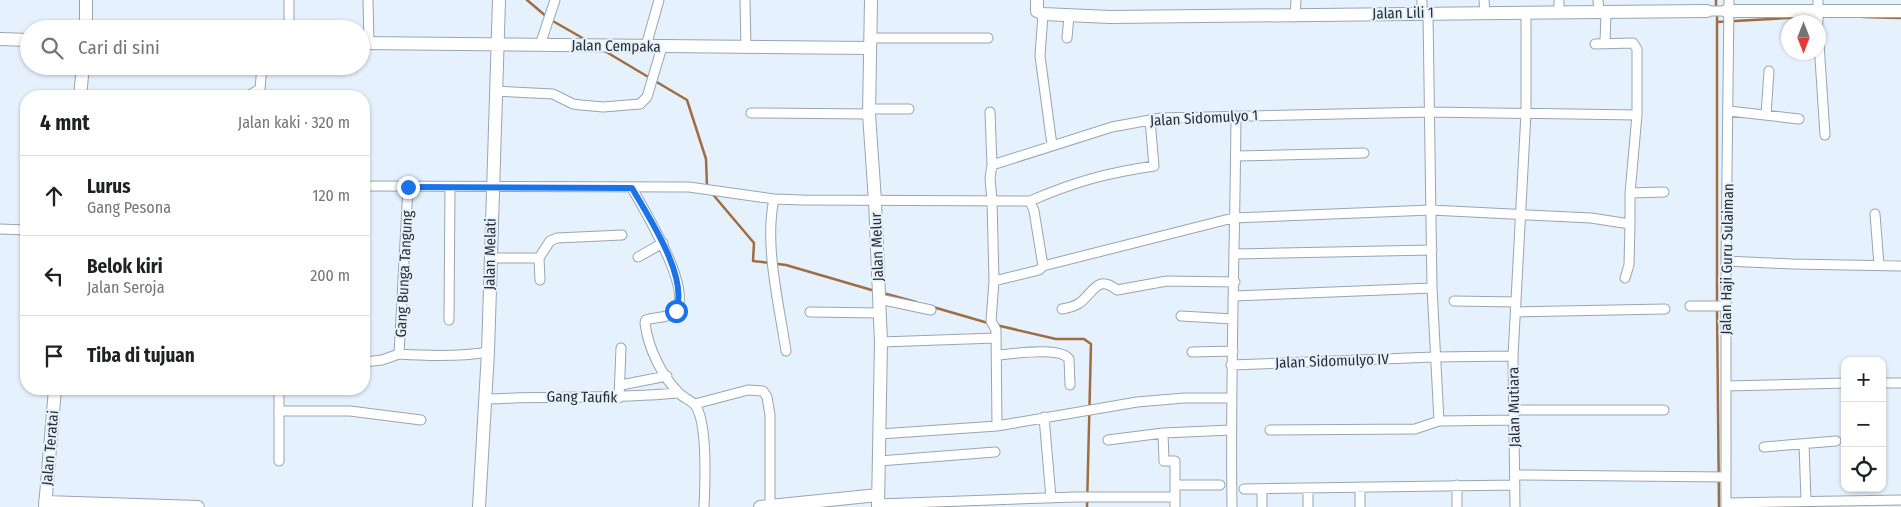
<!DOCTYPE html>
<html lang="id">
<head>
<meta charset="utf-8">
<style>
	:root { --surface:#fff; --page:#f6f6f6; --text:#202124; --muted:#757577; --line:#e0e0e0 }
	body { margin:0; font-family:"Fira Sans Condensed",sans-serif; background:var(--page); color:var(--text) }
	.controls { position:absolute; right:15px; bottom:15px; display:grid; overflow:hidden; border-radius:10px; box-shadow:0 1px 4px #0004 }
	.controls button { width:45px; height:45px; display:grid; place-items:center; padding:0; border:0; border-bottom:1px solid var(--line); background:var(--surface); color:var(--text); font:25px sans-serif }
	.compass { position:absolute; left:1781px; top:15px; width:45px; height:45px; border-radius:50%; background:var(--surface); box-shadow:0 1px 4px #0004; rotate:180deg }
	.stop { position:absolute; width:15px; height:15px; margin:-11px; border:4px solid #1a73e8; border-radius:50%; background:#fff }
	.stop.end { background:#1a73e8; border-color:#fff; box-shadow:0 1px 5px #0008 }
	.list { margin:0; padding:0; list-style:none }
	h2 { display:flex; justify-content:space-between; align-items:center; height:65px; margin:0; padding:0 20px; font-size:21px }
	h2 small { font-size:16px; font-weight:400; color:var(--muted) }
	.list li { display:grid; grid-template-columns:32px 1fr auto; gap:15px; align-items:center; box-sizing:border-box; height:80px; padding:0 20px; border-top:1px solid var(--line) }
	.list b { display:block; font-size:19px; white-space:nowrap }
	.list p { margin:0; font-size:16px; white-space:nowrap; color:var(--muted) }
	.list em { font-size:16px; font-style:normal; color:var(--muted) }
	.icon { flex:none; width:28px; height:28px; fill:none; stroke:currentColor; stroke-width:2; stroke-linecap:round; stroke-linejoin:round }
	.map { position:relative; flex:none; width:1901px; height:507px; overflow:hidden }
	.search { position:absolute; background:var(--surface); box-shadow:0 1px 4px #0004; left:20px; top:20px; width:350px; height:55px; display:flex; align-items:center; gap:12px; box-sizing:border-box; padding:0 18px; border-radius:28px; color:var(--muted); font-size:19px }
	.panel { position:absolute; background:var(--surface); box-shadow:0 1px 4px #0004; left:20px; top:90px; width:350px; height:305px; border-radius:20px }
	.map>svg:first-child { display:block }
</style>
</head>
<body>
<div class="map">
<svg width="1901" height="507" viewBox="0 0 1901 507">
	<rect width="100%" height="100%" fill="#e6f1fe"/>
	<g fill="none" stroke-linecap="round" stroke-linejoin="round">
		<path stroke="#9f6d3f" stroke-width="2.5" d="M527,0L547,17
			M1716,0V8
			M1717,14V303
			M1863,17L1901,18
			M551,20L586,40
			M1717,22L1805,17
			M603,50L650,78
			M655,81L687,100L706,159L707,186
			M710,191L754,243L753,261L786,265L875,291
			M883,293L916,302
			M933,307L988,323
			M1717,309L1719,507
			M996,325L1056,339H1084L1091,344L1087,507"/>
		<defs>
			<path id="street" d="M289,0V29
				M368,0L369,44
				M745,0L746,48
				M1484,0L1485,13
				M1559,0V12
				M1598,0L1599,12
				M1818,0V22
				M1707,11H1726
				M1043,14L1040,56L1052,145
				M1422,14V0
				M1295,17L1296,0
				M1818,28L1825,135
				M870,38H988
				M1067,38L1069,16
				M1605,42L1606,12
				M1595,44L1633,43L1637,49V115
				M540,45L555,0
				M646,46L659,0
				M495,91L553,94L573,104L581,105L603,107L640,104L647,97L662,47
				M248,96L260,89L262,66
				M869,109H909
				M1729,111L1799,119
				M990,112L992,165
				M751,113L869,114
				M1766,115L1769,71
				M1236,156L1364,153
				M364,186L689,187L774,199L803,200L1030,201L1034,211L1043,266L1233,218L1431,210L1591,218L1630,224V193L1637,115L1430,112L1161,118L1112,127L992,165L990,178L992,201L994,281L991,321L996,330L997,426
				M632,188C643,208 695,292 675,312C669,318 654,317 646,320L645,323C648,348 662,377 680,394C684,398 692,401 695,405C708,422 705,485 704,507
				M1630,193L1664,192
				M774,199C764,245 779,304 786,351
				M1030,201C1074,182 1106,173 1154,166L1150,120
				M1875,214L1879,265
				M0,229L26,230
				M1235,254L1432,250
				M638,257L663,243
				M491,258H539L540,280
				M539,258L550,241L557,238L622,235
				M1726,261L1792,264L1901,266
				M1625,278L1629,265L1630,224
				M994,281L1039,270L1043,266
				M1234,296L1432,288
				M879,299L931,310
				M1454,301L1516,302
				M1690,306H1726
				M1062,309C1067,308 1073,307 1078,304C1093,295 1096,273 1117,290L1167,281L1235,282
				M810,312L879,313
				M1516,312L1665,309
				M1181,316L1233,319
				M449,320L450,187
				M881,342L996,338
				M1192,352L1233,351
				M399,354C429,356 459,357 488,352
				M997,355C1013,354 1060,346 1069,359L1070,385
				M1513,356L1526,113V13
				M364,362L382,360L399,354L408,187
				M1231,365L1434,357L1513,356L1515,507
				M1882,383H1901
				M621,385L667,376
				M1726,386L1845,383
				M279,389V461
				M619,398L621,348
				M485,399C550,396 614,399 678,393
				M695,404L748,390L763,391L767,397L770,415V506
				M1514,410H1664
				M279,411H350L421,420
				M1044,417L1051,498
				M1439,421L1514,420
				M1270,430L1415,429L1439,421L1432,288L1428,13
				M1163,433L1231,430
				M880,434L997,426L1137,402L1184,398H1231
				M1108,440L1163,433L1164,461H1175V497
				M1804,444L1806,500
				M1764,447L1836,441
				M879,461L995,452
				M1515,475L1726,477
				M1175,485H1220
				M1457,485V507
				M1360,487V507
				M1308,488V507
				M1244,489L1515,485
				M1262,489V507
				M1726,503L1901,500
				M878,504L1076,497H1175V507
				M1232,507C1230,376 1235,246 1236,116
				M1726,507V261L1729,0"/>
			<path id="secondary" d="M871,0L869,114L875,201L881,342L878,507
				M1037,0V11L1043,14L1110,17L1707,11
				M1726,11H1901
				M86,29V0
				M0,39L29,40
				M361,43L870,48
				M80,96L83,66
				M45,502L198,507
				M45,507L55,389
				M479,507L488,352L499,0
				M760,507L878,495"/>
		</defs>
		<use href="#street" stroke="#98a5b4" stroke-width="11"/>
		<use href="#secondary" stroke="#98a5b4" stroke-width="14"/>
		<use href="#street" stroke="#fff" stroke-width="9"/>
		<use href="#secondary" stroke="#fff" stroke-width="12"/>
	</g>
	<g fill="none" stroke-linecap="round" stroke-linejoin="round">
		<path stroke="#1a73e8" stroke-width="6" d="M408,187L632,188C649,218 689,277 676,311"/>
	</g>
	<g text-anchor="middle" stroke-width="4" stroke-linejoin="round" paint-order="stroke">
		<g font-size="15" fill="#2a2f35" stroke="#e6f1fe">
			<text transform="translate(1403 13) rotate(-1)" y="5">Jalan Lili 1</text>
			<text transform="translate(616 46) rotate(1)" y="5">Jalan Cempaka</text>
			<text transform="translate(1204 118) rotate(-3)" y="5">Jalan Sidomulyo 1</text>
			<text transform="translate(877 247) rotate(-92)" y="5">Jalan Melur</text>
			<text transform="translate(490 254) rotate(-89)" y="5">Jalan Melati</text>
			<text transform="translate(1727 259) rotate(-89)" y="5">Jalan Haji Guru Sulaiman</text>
			<text transform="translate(404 274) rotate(-87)" y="5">Gang Bunga Tangung</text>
			<text transform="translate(1332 361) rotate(-2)" y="5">Jalan Sidomulyo IV</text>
			<text transform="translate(582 397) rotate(1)" y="5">Gang Taufik</text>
			<text transform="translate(1514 407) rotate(-91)" y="5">Jalan Mutiara</text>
			<text transform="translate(50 448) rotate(-85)" y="5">Jalan Teratai</text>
		</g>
	</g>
</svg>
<div class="controls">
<button>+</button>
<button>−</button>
<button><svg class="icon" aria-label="locate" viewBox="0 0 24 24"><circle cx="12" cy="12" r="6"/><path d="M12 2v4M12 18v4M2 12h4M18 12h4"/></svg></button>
</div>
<svg class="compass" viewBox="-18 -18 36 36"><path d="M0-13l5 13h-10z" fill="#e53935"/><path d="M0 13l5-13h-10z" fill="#757577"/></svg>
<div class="stop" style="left:676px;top:311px"></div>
<div class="stop end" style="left:408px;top:187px"></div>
<div class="search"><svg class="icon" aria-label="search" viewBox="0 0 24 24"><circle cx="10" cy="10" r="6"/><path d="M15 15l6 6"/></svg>Cari di sini</div>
<section class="panel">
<h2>4 mnt<small>Jalan kaki · 320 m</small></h2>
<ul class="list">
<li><svg class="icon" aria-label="ahead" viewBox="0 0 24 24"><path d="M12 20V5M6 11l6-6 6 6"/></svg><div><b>Lurus</b><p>Gang Pesona</p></div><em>120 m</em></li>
<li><svg class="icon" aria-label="left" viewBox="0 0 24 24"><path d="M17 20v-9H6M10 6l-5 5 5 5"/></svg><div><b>Belok kiri</b><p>Jalan Seroja</p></div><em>200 m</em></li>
<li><svg class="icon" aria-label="arrive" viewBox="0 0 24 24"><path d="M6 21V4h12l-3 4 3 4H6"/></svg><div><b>Tiba di tujuan</b></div></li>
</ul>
</section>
</div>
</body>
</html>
